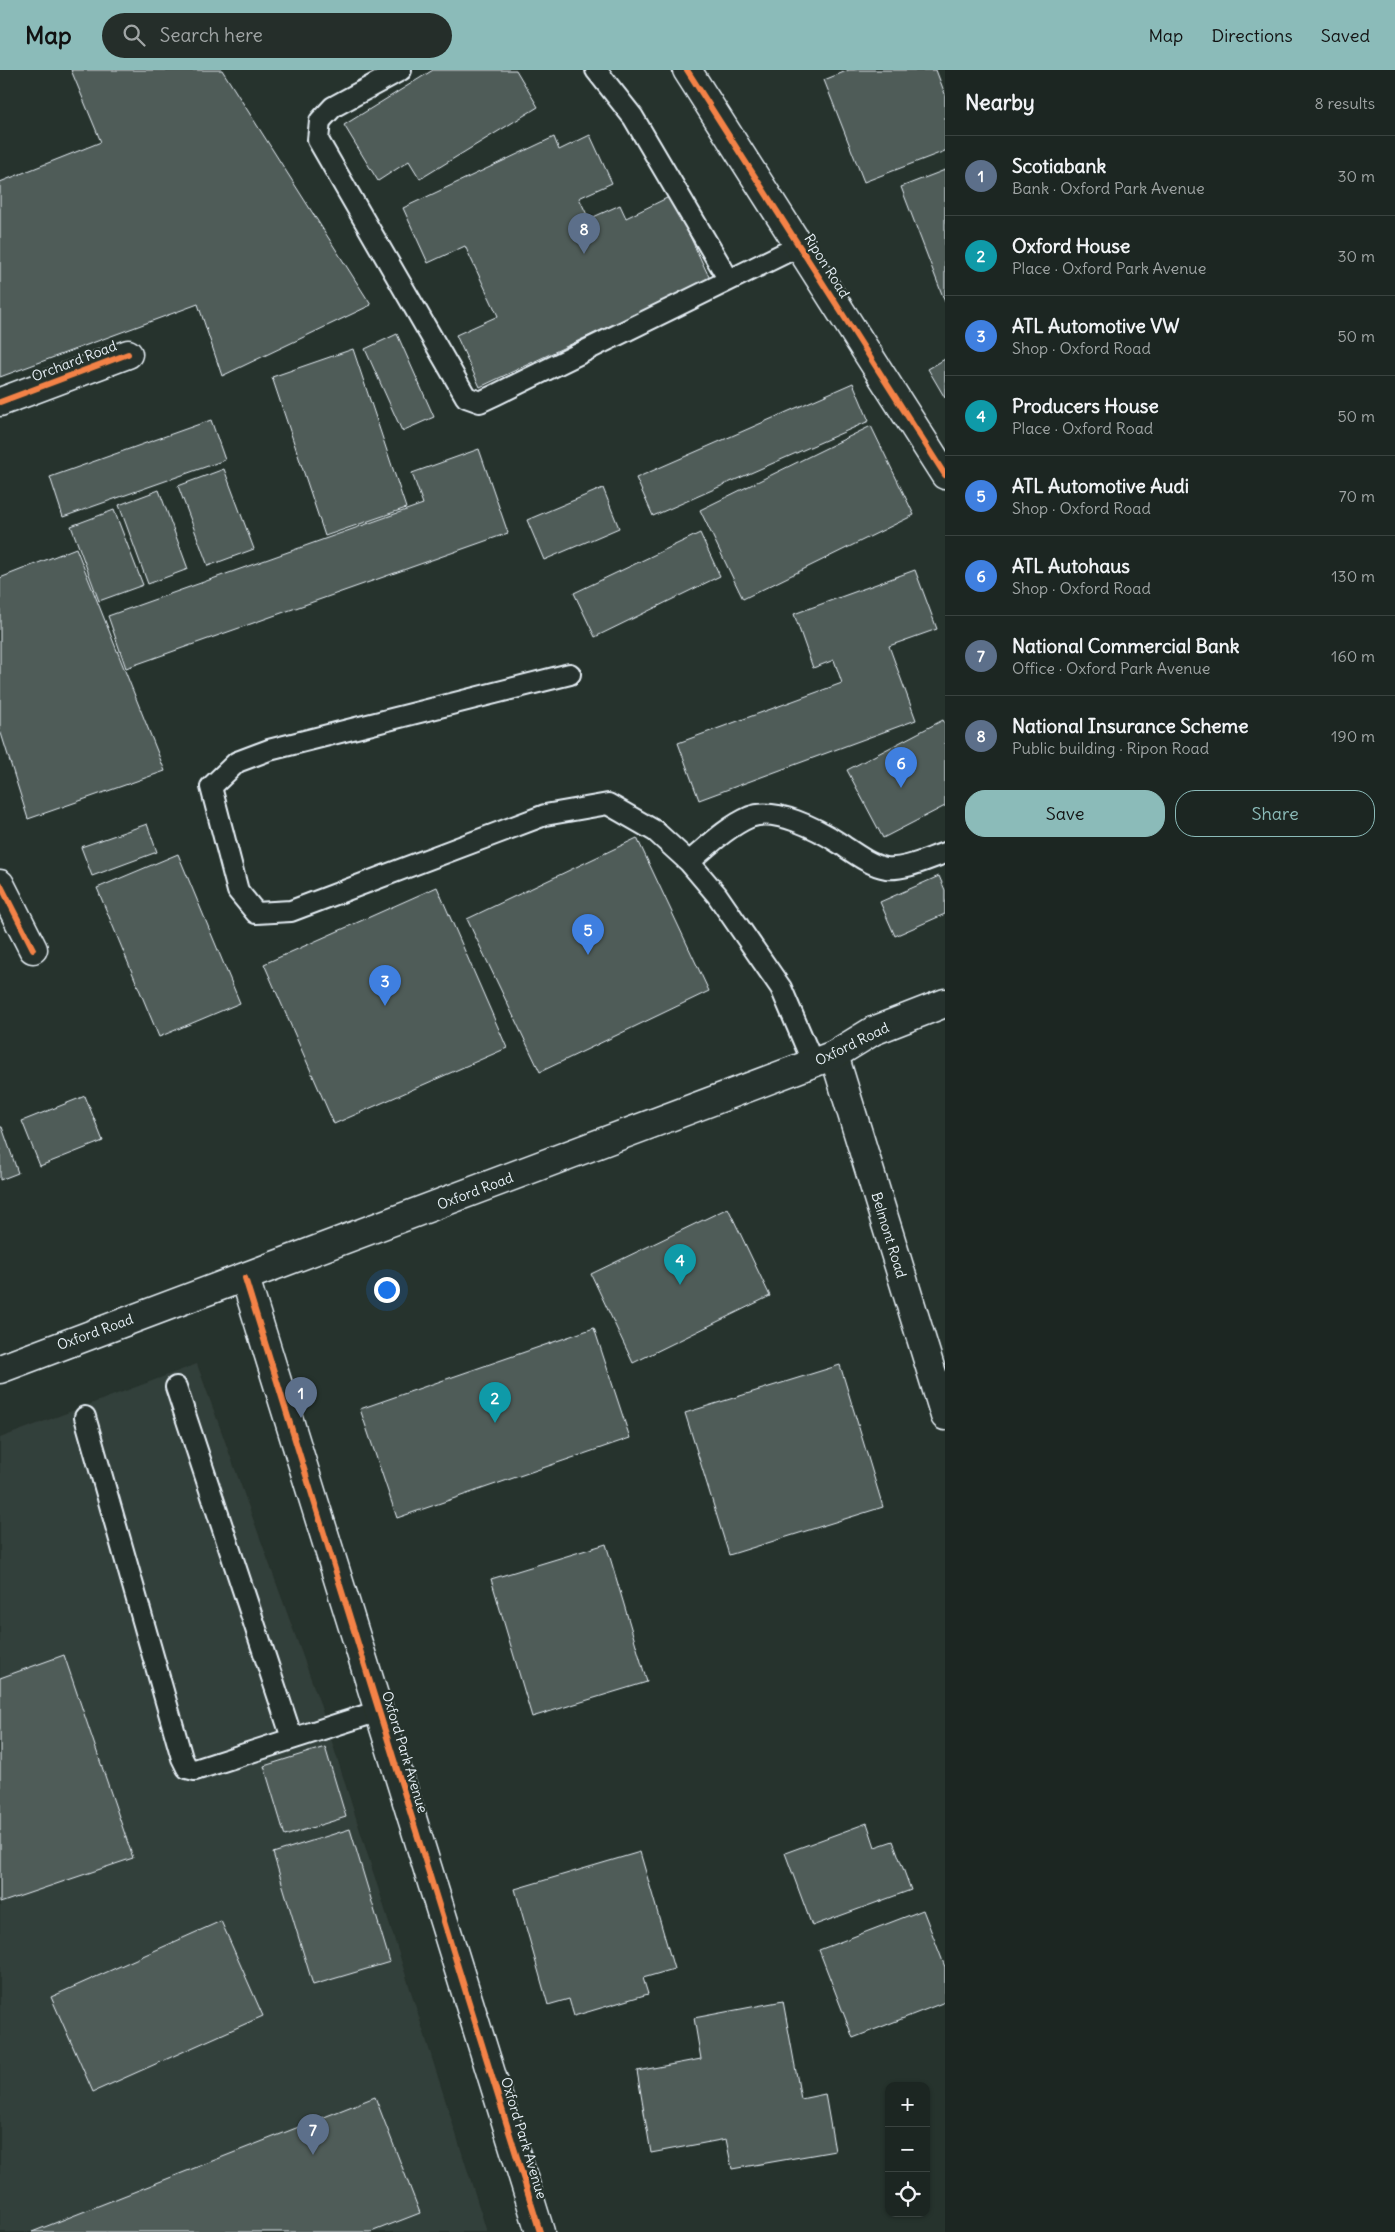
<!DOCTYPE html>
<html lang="en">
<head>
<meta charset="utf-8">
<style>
	:root { --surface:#1c2622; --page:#252e2a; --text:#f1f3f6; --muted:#a0a5a5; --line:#3a4340; --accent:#8bbbb9 }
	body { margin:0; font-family:Delius,sans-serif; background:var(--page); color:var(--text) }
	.controls { position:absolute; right:15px; bottom:15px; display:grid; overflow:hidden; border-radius:10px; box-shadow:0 1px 4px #0004 }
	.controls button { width:45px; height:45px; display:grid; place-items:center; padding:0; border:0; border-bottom:1px solid var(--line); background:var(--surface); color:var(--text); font:25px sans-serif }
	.you { position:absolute; left:386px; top:1219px; width:18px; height:18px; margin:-12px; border:4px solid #fff; border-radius:50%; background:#1a73e8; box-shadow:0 0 0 8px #1a73e833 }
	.badge { display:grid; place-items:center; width:32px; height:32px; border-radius:50%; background:var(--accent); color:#fff; font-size:16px; font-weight:700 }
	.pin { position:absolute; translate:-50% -41px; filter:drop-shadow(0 1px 2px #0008) }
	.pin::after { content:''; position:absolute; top:26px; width:18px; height:15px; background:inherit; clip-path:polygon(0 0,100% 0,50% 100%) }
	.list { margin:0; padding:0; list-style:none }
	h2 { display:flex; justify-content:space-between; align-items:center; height:65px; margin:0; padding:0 20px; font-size:21px }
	h2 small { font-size:16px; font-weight:400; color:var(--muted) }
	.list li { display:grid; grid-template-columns:32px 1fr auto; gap:15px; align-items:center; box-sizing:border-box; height:80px; padding:0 20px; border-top:1px solid var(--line) }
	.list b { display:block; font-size:19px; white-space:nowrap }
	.list p { margin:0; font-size:16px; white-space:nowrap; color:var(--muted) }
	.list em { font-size:16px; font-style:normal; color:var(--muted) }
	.actions { display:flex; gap:10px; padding:15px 20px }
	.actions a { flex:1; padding:11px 0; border:1px solid var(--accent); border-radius:20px; text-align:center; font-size:18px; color:var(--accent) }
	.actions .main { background:var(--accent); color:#111 }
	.icon { flex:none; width:28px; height:28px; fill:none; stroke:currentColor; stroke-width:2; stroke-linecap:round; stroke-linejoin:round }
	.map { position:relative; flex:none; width:945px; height:2162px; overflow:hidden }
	header { display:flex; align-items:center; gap:30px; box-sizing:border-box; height:70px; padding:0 25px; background:var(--accent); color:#111 }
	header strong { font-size:24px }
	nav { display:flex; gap:28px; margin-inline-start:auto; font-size:18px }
	.search { width:350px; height:45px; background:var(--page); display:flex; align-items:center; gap:12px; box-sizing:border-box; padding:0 18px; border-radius:28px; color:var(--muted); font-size:19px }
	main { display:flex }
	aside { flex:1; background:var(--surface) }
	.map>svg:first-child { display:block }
</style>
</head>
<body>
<header>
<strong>Map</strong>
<div class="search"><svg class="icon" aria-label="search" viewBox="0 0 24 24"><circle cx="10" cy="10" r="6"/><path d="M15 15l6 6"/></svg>Search here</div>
<nav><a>Map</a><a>Directions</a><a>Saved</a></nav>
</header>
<main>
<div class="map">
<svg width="945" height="2162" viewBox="0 0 945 2162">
	<rect width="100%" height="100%" fill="#26332d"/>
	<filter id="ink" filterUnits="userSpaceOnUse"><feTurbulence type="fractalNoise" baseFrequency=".02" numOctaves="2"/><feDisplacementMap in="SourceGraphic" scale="10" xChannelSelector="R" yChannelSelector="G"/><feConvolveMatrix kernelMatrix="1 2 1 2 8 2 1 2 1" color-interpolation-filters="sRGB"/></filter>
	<g filter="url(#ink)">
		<path fill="#333f3a" d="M197,1294L319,1631L487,2162H0V1368Z"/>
		<path fill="#505c59" stroke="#e8f1f8" d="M71,0H222L371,235L222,306L198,234L0,307V112L101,72Z
			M433,0H516L538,37L420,109L409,91L378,111L344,55Z
			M849,0H936L945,24V81L864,112L824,10Z
			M590,65L612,113L579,128L589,149L620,135L626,148L671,126L710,209L480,317L456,265L498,246L465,176L428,193L403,138L554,67L559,80Z
			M945,100V232L901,117Z
			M397,264L434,347L402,361L365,279Z
			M353,279L406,438L325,466L272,307Z
			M945,289V328L928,299Z
			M853,313L869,351L653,446L636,408Z
			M211,350L225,390L63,447L50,407Z
			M871,356L914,445L743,529L700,440Z
			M479,379L508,463L126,598L108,546L423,434L412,403Z
			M224,399L254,479L208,496L178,416Z
			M603,418L619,458L544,490L527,450Z
			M159,420L188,499L148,514L119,435Z
			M114,440L143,515L99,531L71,456Z
			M700,463L720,506L595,567L574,523Z
			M76,478L165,701L28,749L0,660V508Z
			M915,500L937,559L889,576L916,650L699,730L678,673L842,613L834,590L813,598L794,544Z
			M943,650L945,654V736L883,768L847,700Z
			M147,754L157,782L92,806L81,777Z
			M637,768L709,921L540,1002L467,849Z
			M178,784L240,933L159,967L97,818Z
			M939,806L945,820V844L895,866L880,832Z
			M437,817L507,978L334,1054L264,894Z
			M85,1026L103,1071L40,1096L22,1051Z
			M0,1057H2L18,1103L0,1110Z
			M728,1138L770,1226L633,1293L591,1204Z
			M594,1258L630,1368L397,1448L360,1339Z
			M840,1295L883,1437L729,1485L685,1343Z
			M606,1474L647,1612L532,1647L491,1509Z
			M64,1585L133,1788L0,1833V1608Z
			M325,1677L346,1747L285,1766L264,1696Z
			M867,1753L875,1777L893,1771L911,1820L812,1856L785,1783Z
			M350,1759L390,1892L313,1915L273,1783Z
			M640,1782L674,1899L643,1908L648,1924L574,1946L569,1929L548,1935L515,1819Z
			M923,1840L945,1897V1932L853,1968L819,1880Z
			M221,1851L263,1946L93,2022L51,1927Z
			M783,1931L801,2029L825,2024L835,2081L732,2099L726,2069L651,2083L637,2001L701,1989L694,1948Z
			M375,2027L420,2143L371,2162H32Z"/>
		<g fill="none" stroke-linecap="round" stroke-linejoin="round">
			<defs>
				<path id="lane" d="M401,0L333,37L320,51L318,70L466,327L480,332L495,325L799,176
					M596,0L633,47L729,210
					M570,604L269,680L237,692L211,717L238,821L256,843L291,841L545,745L608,734L655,761L689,792L717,825L781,918L813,993
					M689,792C708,776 727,757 750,747C775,737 818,759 839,773C853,782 869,795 886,798C905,800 927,789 945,783
					M176,1317L292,1668
					M85,1347L182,1688L187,1698L195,1700L379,1641"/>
				<path id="street" d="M687,0L945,405
					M0,332L128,284
					M0,814L33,879
					M245,1208L540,2162"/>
				<path id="secondary" d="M834,985L945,1346"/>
				<path id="primary" d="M0,1299L813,993L834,985L873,961L945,933"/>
			</defs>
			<use href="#lane" stroke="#e8f1f8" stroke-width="24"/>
			<use href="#street" stroke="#e8f1f8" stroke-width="31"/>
			<use href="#secondary" stroke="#e8f1f8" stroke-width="31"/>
			<use href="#primary" stroke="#e8f1f8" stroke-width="31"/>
			<use href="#lane" stroke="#26332d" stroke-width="20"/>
			<use href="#street" stroke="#26332d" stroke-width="28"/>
			<use href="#secondary" stroke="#26332d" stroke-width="28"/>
			<use href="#primary" stroke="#26332d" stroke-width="28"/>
			<defs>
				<path id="cycleway" d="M687,0L945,405
					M0,332L128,284
					M0,814L33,879
					M245,1208L540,2162"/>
			</defs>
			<use href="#cycleway" stroke="#26332d" stroke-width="9"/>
			<use href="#cycleway" stroke="#f48246" stroke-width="6"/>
		</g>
	</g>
	<g text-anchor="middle" stroke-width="4.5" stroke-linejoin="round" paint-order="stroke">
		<g font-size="14" fill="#e8f1f8" stroke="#26332d">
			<text transform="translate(827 196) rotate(58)" y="5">Ripon Road</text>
			<text transform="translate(74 291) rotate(-21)" y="5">Orchard Road</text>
			<text transform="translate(852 974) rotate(-26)" y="5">Oxford Road</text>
			<text transform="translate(475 1121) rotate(-21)" y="5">Oxford Road</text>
			<text transform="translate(889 1165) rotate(73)" y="5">Belmont Road</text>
			<text transform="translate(95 1262) rotate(-20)" y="5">Oxford Road</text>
			<text transform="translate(405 1682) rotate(73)" y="5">Oxford Park Avenue</text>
			<text transform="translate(524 2068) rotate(73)" y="5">Oxford Park Avenue</text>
		</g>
	</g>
</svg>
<div class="controls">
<button>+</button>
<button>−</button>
<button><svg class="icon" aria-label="locate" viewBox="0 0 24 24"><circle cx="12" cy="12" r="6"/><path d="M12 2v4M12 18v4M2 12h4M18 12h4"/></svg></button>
</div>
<div class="you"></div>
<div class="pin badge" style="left:301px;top:1348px;background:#5c6f8a">1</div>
<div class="pin badge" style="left:495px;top:1353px;background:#0f9aa8">2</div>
<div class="pin badge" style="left:385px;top:936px;background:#3f7fe0">3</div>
<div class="pin badge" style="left:680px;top:1215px;background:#0f9aa8">4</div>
<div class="pin badge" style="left:588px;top:885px;background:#3f7fe0">5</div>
<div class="pin badge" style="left:901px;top:718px;background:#3f7fe0">6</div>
<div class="pin badge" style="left:313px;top:2085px;background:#5c6f8a">7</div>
<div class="pin badge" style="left:584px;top:184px;background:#5c6f8a">8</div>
</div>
<aside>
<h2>Nearby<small>8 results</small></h2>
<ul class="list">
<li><span class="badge" style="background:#5c6f8a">1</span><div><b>Scotiabank</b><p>Bank · Oxford Park Avenue</p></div><em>30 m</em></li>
<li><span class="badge" style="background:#0f9aa8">2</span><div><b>Oxford House</b><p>Place · Oxford Park Avenue</p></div><em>30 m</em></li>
<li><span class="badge" style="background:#3f7fe0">3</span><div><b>ATL Automotive VW</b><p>Shop · Oxford Road</p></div><em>50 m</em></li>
<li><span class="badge" style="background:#0f9aa8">4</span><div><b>Producers House</b><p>Place · Oxford Road</p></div><em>50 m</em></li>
<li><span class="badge" style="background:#3f7fe0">5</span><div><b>ATL Automotive Audi</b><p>Shop · Oxford Road</p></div><em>70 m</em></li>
<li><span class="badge" style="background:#3f7fe0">6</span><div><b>ATL Autohaus</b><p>Shop · Oxford Road</p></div><em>130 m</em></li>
<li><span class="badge" style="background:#5c6f8a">7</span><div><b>National Commercial Bank</b><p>Office · Oxford Park Avenue</p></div><em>160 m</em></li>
<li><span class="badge" style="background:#5c6f8a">8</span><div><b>National Insurance Scheme</b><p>Public building · Ripon Road</p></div><em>190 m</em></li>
</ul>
<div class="actions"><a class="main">Save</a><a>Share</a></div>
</aside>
</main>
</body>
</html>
